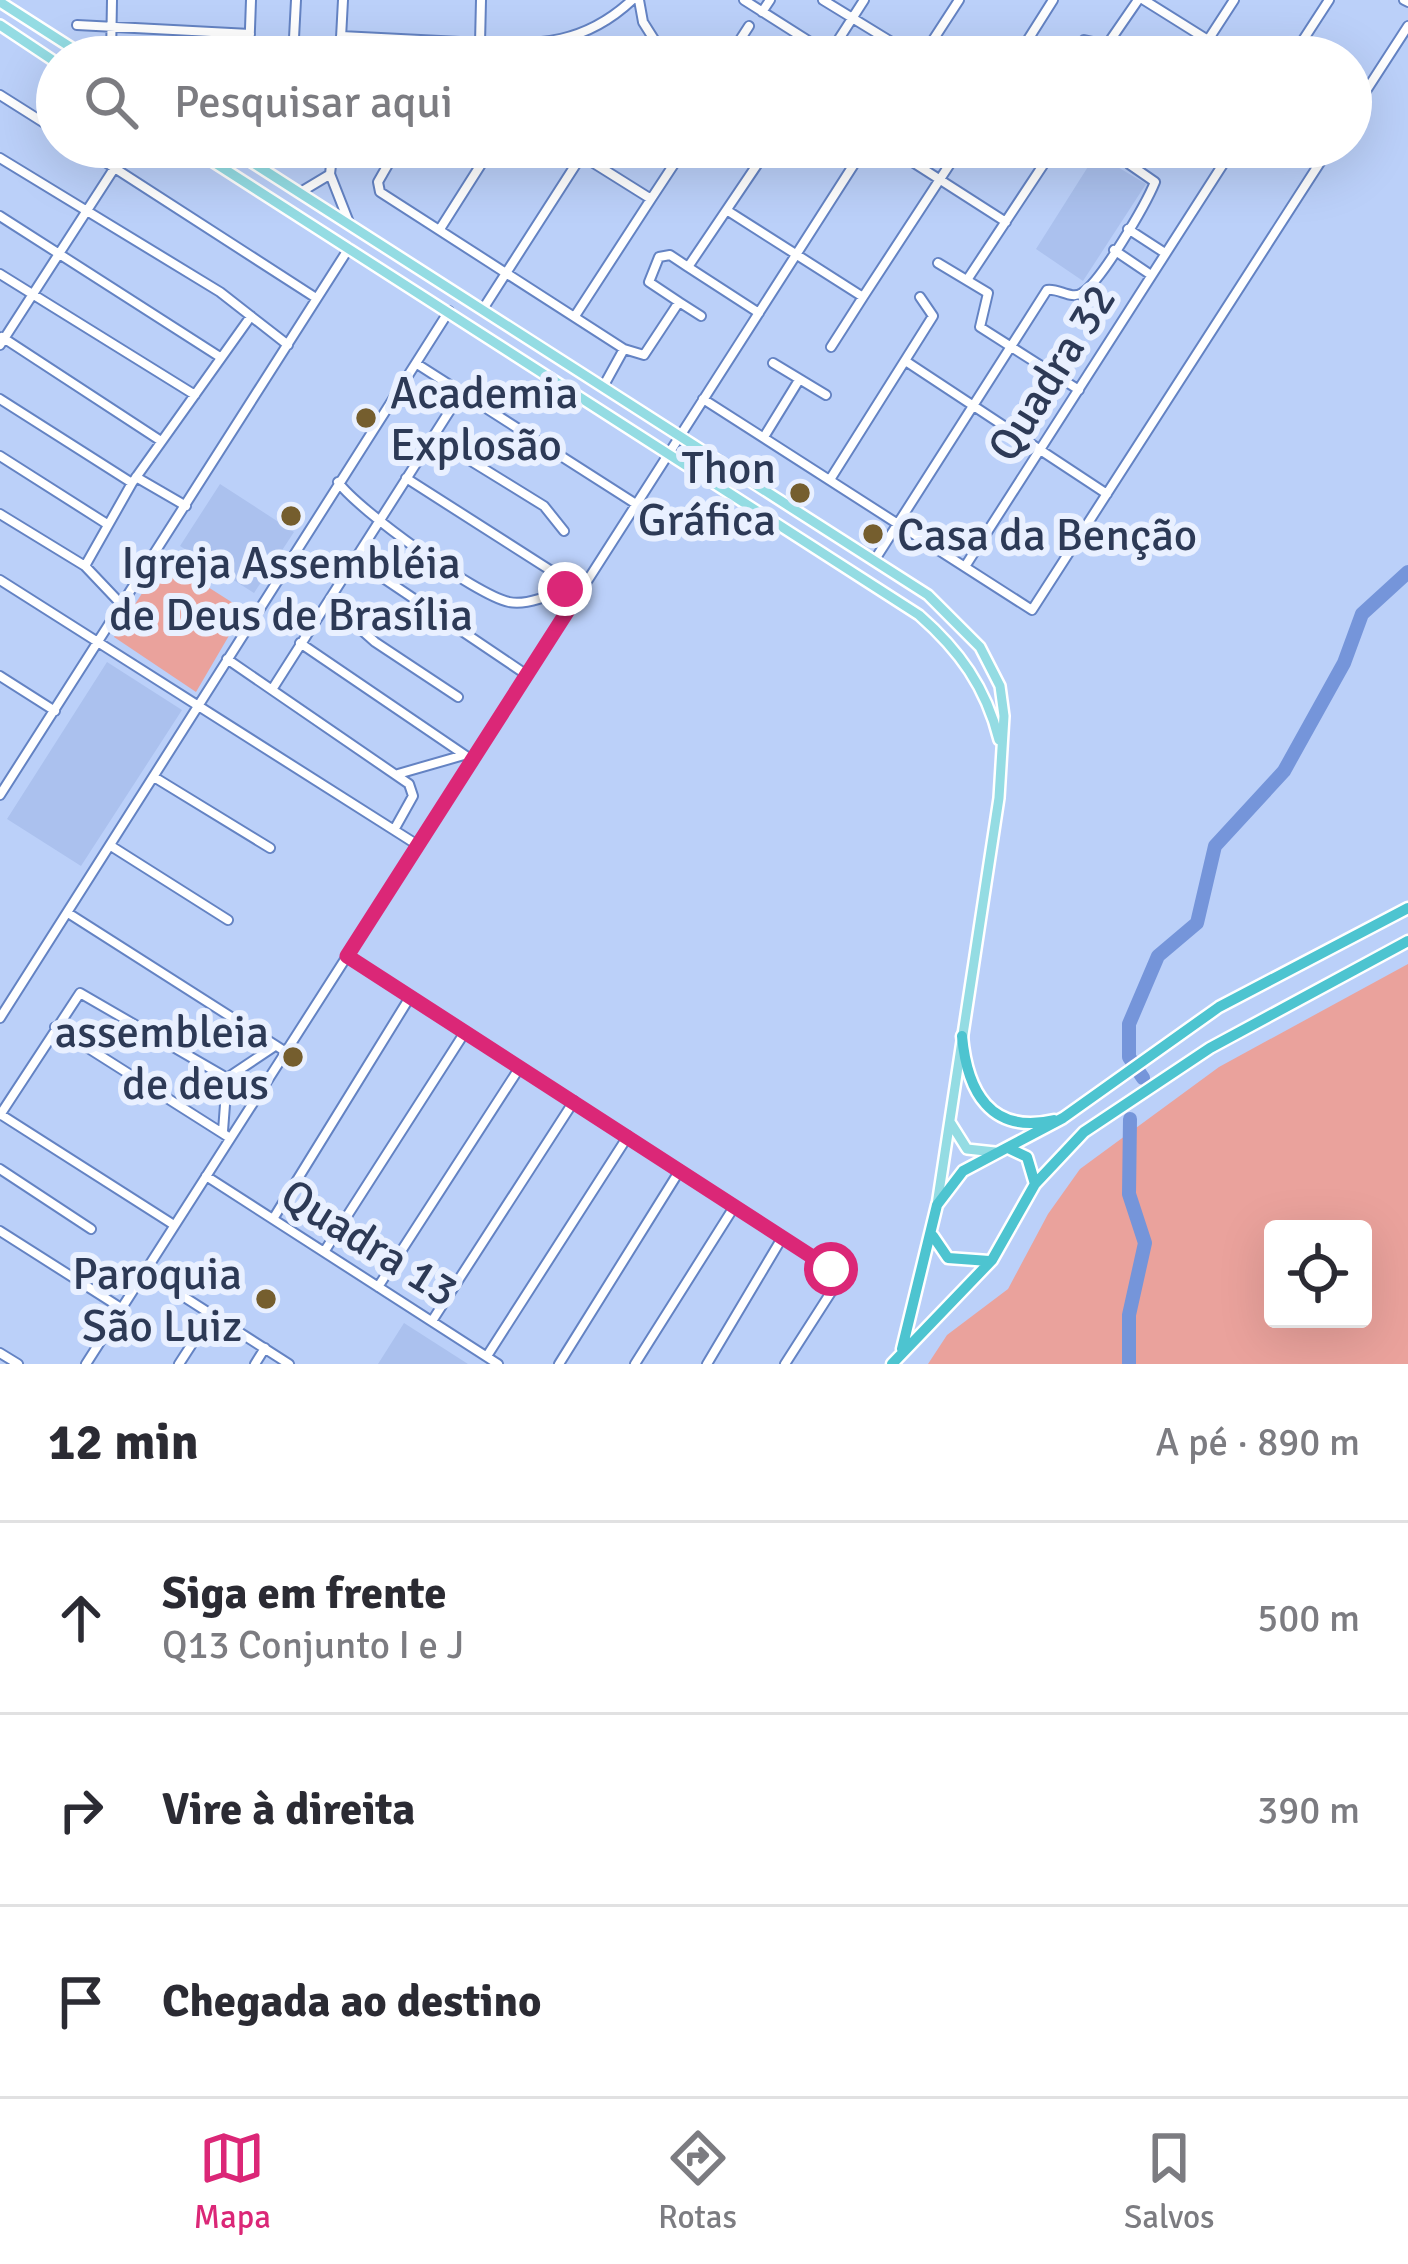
<!DOCTYPE html>
<html lang="pt">
<head>
<meta charset="utf-8">
<style>
	:root { --surface:#fff; --page:#f2f2f3; --text:#2b2b33; --muted:#7c7c81; --line:#e1e1e2; --accent:#db2777 }
	body { margin:0; font-family:Signika,sans-serif; background:var(--page); color:var(--text) }
	.controls { position:absolute; right:36px; bottom:36px; display:grid; overflow:hidden; border-radius:12px; box-shadow:0 12px 48px #0002 }
	.controls button { width:108px; height:108px; display:grid; place-items:center; padding:0; border:0; border-bottom:3px solid var(--line); background:var(--surface); color:var(--text); font:60px sans-serif }
	.stop { position:absolute; width:36px; height:36px; margin:-27px; border:9px solid #db2777; border-radius:50%; background:#fff }
	.stop.end { background:#db2777; border-color:#fff; box-shadow:0 3px 12px #0008 }
	.list { margin:0; padding:0; list-style:none }
	h2 { display:flex; justify-content:space-between; align-items:center; height:156px; margin:0; padding:0 48px; font-size:51px }
	h2 small { font-size:39px; font-weight:400; color:var(--muted) }
	.list li { display:grid; grid-template-columns:78px 1fr auto; gap:36px; align-items:center; box-sizing:border-box; height:192px; padding:0 48px; border-top:3px solid var(--line) }
	.list b { display:block; font-size:45px; white-space:nowrap }
	.list p { margin:0; font-size:39px; white-space:nowrap; color:var(--muted) }
	.list em { font-size:39px; font-style:normal; color:var(--muted) }
	.icon { flex:none; width:66px; height:66px; fill:none; stroke:currentColor; stroke-width:2; stroke-linecap:round; stroke-linejoin:round }
	.map { position:relative; flex:none; width:1408px; height:1364px; overflow:hidden }
	.search { position:absolute; background:var(--surface); box-shadow:0 12px 48px #0002; left:36px; right:36px; top:36px; height:132px; display:flex; align-items:center; gap:30px; box-sizing:border-box; padding:0 42px; border-radius:66px; color:var(--muted); font-size:45px }
	.sheet { height:732px; background:var(--surface) }
	nav { display:flex; justify-content:space-around; align-items:center; box-sizing:border-box; height:168px; border-top:3px solid var(--line); background:var(--surface); font-size:33px; color:var(--muted) }
	nav a { display:grid; justify-items:center; gap:6px }
	nav .on { color:var(--accent) }
	.map>svg:first-child { display:block }
</style>
</head>
<body>
<div class="map">
<svg width="1408" height="1364" viewBox="0 0 1408 1364">
	<rect width="100%" height="100%" fill="#bbd0f9"/>
	<path fill="#abc1ee" d="M1096,154L1146,184L1083,281L1036,249Z
		M220,484L294,532L254,593L180,546Z
		M107,662L182,710L81,866L7,819Z
		M404,1323L468,1364H378Z"/>
	<path fill="#eaa29c" fill-rule="evenodd" d="M164,559L244,610L196,692L114,637Z
		M1408,964V1364H928L947,1335L1008,1289L1048,1214L1080,1169L1219,1067ZM1273,1229H1363V1319H1273Z"/>
	<g fill="none" stroke-linecap="round" stroke-linejoin="round">
		<path stroke="#7595da" stroke-width="14" d="M1143,1078L1129,1057V1024L1158,956L1197,923L1215,846L1284,771L1344,663L1362,614L1408,572
			M1129,1364V1315L1145,1243L1129,1194L1130,1119"/>
		<defs>
			<path id="minor" d="M481,0L480,43C540,46 586,43 632,0
				M639,0L643,22L655,41L647,57
				M744,0L829,54
				M823,0L916,57
				M1144,0L1235,57
				M1404,0L1408,2
				M762,12L770,0
				M77,25L250,34
				M341,36L480,43L482,57
				M1025,45L1043,57
				M735,47L751,57
				M828,56L864,0
				M111,57L112,0
				M249,57L251,0
				M293,57L296,0
				M340,57L343,0
				M551,57H559
				M729,57L749,26
				M922,57L959,0
				M1017,57L1053,0
				M1068,57L1084,40L1107,45
				M1108,57L1107,45L1138,0
				M1197,57L1234,0
				M1292,57L1329,0
				M0,95L57,131
				M1351,114L1408,26
				M82,147L316,298
				M254,147L266,169
				M333,147L330,174L350,225
				M398,147L378,182L380,192L624,349L644,355L679,302L701,316
				M568,147L651,199L575,316
				M889,147L1006,222
				M0,158L220,292L288,345
				M299,193L329,175
				M651,199L678,158L705,159L718,147
				M728,211L863,297L831,347
				M0,216L220,357
				M440,229L492,147
				M1128,229L1165,253
				M1114,250L1151,275
				M938,263L988,293L980,327L1079,390
				M688,267L759,313
				M0,274L195,395
				M967,280L1055,147
				M863,297L961,147
				M679,302L649,282L659,257L670,255L688,267L769,147
				M483,309L587,147
				M2,337L161,441
				M0,345L128,147
				M907,362L1107,494
				M773,363L826,395
				M417,364L636,504
				M603,387L624,349
				M0,399L132,483
				M703,399L1032,610L1330,147
				M432,437L544,506L564,531
				M764,437L799,380
				M0,456L107,524
				M136,477L186,506
				M406,478L575,586
				M831,478L933,316L920,297
				M338,482C358,510 476,595 509,602C529,606 555,593 573,585
				M0,514L85,566L122,605
				M355,559L527,675
				M874,561L1047,290C1059,288 1071,300 1082,293C1101,282 1146,204 1155,182L1129,164L1140,147
				M966,565L1234,147
				M85,566L132,483L251,316
				M0,580L416,844
				M329,601L375,642L458,697
				M300,643L472,760
				M227,659L409,784L413,796L394,830
				M0,676L55,711
				M273,688L461,393
				M398,774L464,755
				M154,777L270,848
				M0,795L349,248
				M111,846L228,920
				M68,913L286,1052
				M347,956L831,1269L835,1286L785,1364
				M0,1018L449,311
				M55,1027L230,1138
				M227,1078L275,1046
				M0,1114L174,1225
				M0,1115L80,993L227,1078
				M223,1131L227,1078
				M0,1169L91,1229
				M206,1176L498,1364
				M273,1219L410,997
				M0,1231L121,1308
				M324,1252L465,1032
				M145,1272L289,1364
				M378,1287L520,1067
				M432,1321L574,1101
				M0,1353L18,1364
				M487,1356L628,1136
				M86,1364L865,147
				M179,1364L212,1313
				M255,1364L265,1348
				M559,1364L680,1170
				M635,1364L734,1207
				M707,1364L782,1238"/>
			<path id="major" d="M0,2L86,57
				M0,25L57,63
				M190,147L919,615C959,650 986,687 999,740
				M228,147L928,595L980,647L1000,686L1004,716L999,798L937,1205
				M950,1122L967,1149L995,1152"/>
			<path id="highway" d="M962,1036C967,1091 990,1135 1054,1120
				M1008,1148L1027,1157L1035,1184
				M933,1236L948,1258L989,1261
				M902,1349L937,1205L963,1171L1063,1118L1219,1007L1408,908
				M892,1364L992,1260L1035,1184L1084,1132L1210,1048L1408,941"/>
		</defs>
		<use href="#minor" stroke="#6483c3" stroke-width="12"/>
		<use href="#major" stroke="#fff" stroke-width="14"/>
		<use href="#highway" stroke="#fff" stroke-width="15"/>
		<use href="#minor" stroke="#fff" stroke-width="8"/>
		<use href="#major" stroke="#94dce3" stroke-width="9"/>
		<use href="#highway" stroke="#4dc4d0" stroke-width="10"/>
	</g>
	<g fill="none" stroke-linecap="round" stroke-linejoin="round">
		<path stroke="#db2777" stroke-width="15" d="M565,589L573,585L581,590L347,956L831,1269"/>
	</g>
	<g fill="#755e2e" stroke="#e9f0ff" stroke-width="4.5">
		<circle cx="366" cy="418" r="12"/>
		<circle cx="800" cy="493" r="12"/>
		<circle cx="291" cy="516" r="12"/>
		<circle cx="873" cy="534" r="12"/>
		<circle cx="293" cy="1057" r="12"/>
		<circle cx="266" cy="1299" r="12"/>
	</g>
	<g text-anchor="middle" stroke-width="12" stroke-linejoin="round" paint-order="stroke">
		<g font-size="45" fill="#2d3a56" stroke="#e9f0ff">
			<text transform="translate(1051 372) rotate(-58)" y="16">Quadra 32</text>
			<text transform="translate(370 1242) rotate(32)" y="16">Quadra 13</text>
		</g>
		<g font-size="45" fill="#2d3a56" stroke="#e9f0ff" text-anchor="end">
			<text x="390" y="408" text-anchor="start">Academia<tspan x="390" dy="52">Explosão</tspan></text>
			<text x="776" y="483">Thon<tspan x="776" dy="52">Gráfica</tspan></text>
			<text x="897" y="550" text-anchor="start">Casa da Benção</text>
			<text x="291" y="578" text-anchor="middle">Igreja Assembléia<tspan x="291" dy="52">de Deus de Brasília</tspan></text>
			<text x="269" y="1047">assembleia<tspan x="269" dy="52">de deus</tspan></text>
			<text x="242" y="1289">Paroquia<tspan x="242" dy="52">São Luiz</tspan></text>
		</g>
	</g>
</svg>
<div class="controls">
<button><svg class="icon" aria-label="locate" viewBox="0 0 24 24"><circle cx="12" cy="12" r="6"/><path d="M12 2v4M12 18v4M2 12h4M18 12h4"/></svg></button>
</div>
<div class="stop" style="left:831px;top:1269px"></div>
<div class="stop end" style="left:565px;top:589px"></div>
<div class="search"><svg class="icon" aria-label="search" viewBox="0 0 24 24"><circle cx="10" cy="10" r="6"/><path d="M15 15l6 6"/></svg>Pesquisar aqui</div>
</div>
<section class="sheet">
<h2>12 min<small>A pé · 890 m</small></h2>
<ul class="list">
<li><svg class="icon" aria-label="ahead" viewBox="0 0 24 24"><path d="M12 20V5M6 11l6-6 6 6"/></svg><div><b>Siga em frente</b><p>Q13 Conjunto I e J</p></div><em>500 m</em></li>
<li><svg class="icon" aria-label="right" viewBox="0 0 24 24"><path d="M7 20v-9h11M14 6l5 5-5 5"/></svg><div><b>Vire à direita</b></div><em>390 m</em></li>
<li><svg class="icon" aria-label="arrive" viewBox="0 0 24 24"><path d="M6 21V4h12l-3 4 3 4H6"/></svg><div><b>Chegada ao destino</b></div></li>
</ul>
</section>
<nav>
<a class="on"><svg class="icon" aria-label="map" viewBox="0 0 24 24"><path d="M3 6l6-2 6 2 6-2v14l-6 2-6-2-6 2zM9 4v14M15 6v14"/></svg>Mapa</a>
<a><svg class="icon" aria-label="directions" viewBox="0 0 24 24"><path d="M12 3l9 9-9 9-9-9zM9 14v-3h6M13 9l2 2-2 2"/></svg>Rotas</a>
<a><svg class="icon" aria-label="saved" viewBox="0 0 24 24"><path d="M7 4h10v16l-5-4-5 4z"/></svg>Salvos</a>
</nav>
</body>
</html>
